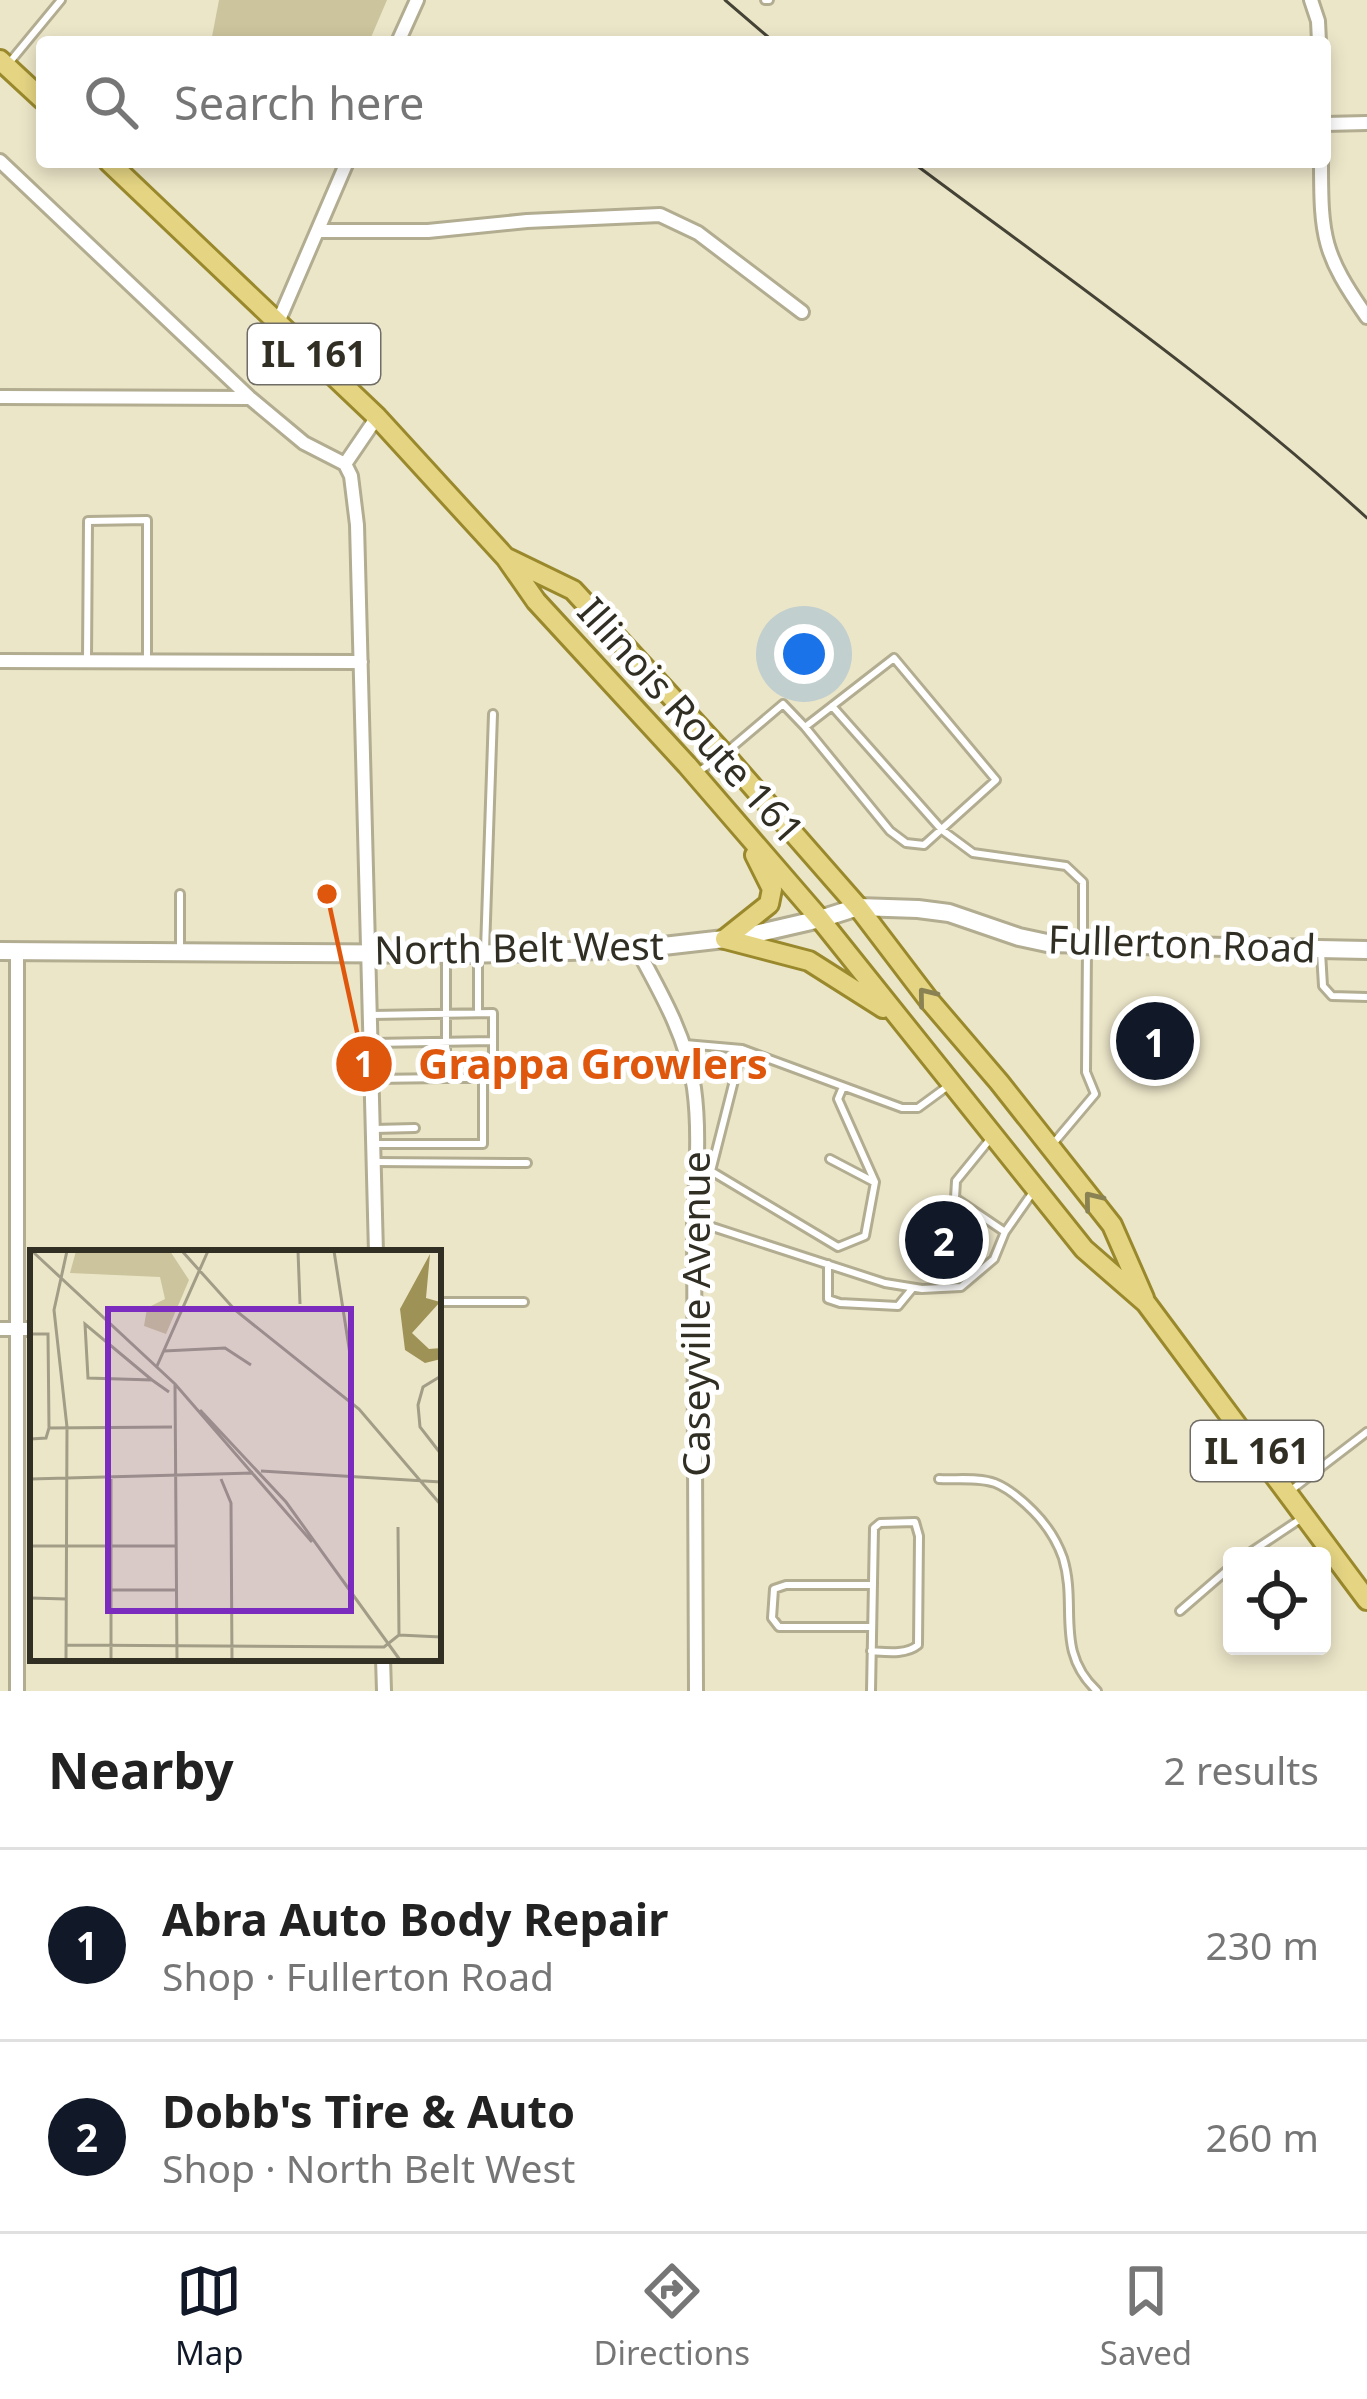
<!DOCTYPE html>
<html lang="en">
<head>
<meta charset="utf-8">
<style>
	:root { --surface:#fff; --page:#f2f2f2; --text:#222; --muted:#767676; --line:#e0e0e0; --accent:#111827 }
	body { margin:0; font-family:"Noto Sans",sans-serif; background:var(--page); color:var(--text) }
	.controls { position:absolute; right:36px; bottom:36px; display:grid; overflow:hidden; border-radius:12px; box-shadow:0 6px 18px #0003 }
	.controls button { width:108px; height:108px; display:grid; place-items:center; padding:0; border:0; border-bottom:3px solid var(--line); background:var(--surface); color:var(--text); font:60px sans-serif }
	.you { position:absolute; left:804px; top:654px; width:42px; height:42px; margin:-30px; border:9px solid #fff; border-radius:50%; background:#1a73e8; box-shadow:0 0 0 18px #1a73e833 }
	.badge { display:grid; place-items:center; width:78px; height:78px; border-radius:50%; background:var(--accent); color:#fff; font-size:39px; font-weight:700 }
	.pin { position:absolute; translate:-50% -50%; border:6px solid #fff; box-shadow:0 3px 12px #0006 }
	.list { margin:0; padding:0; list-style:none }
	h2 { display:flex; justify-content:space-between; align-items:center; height:156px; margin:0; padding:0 48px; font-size:51px }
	h2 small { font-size:39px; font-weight:400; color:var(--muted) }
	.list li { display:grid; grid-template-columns:78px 1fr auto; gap:36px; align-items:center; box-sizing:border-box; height:192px; padding:0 48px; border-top:3px solid var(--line) }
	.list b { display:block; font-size:45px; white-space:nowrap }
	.list p { margin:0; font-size:39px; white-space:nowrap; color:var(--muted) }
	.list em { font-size:39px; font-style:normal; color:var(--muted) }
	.icon { flex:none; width:66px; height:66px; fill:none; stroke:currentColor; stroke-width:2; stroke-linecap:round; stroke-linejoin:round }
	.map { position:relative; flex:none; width:1367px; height:1691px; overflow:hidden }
	.search { position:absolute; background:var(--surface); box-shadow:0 6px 18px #0003; left:36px; right:36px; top:36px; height:132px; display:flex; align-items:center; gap:30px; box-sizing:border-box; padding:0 42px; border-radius:12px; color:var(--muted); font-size:45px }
	.sheet { height:540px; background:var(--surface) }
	nav { display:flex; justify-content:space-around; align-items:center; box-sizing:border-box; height:168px; border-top:3px solid var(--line); background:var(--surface); font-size:33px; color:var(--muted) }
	nav a { display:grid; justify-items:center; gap:6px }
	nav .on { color:var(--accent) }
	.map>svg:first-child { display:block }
</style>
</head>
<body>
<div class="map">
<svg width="1367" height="1691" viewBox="0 0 1367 1691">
	<rect width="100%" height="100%" fill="#ece6c9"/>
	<path fill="#ccc49c" d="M219,0H387L369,42H211Z"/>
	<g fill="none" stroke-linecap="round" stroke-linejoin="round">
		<defs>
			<path id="lane" d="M765,0H769
				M9,63L61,0
				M87,659L88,521L147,520V658
				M832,706L942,830L973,853L1066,866L1083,882V941
				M698,772L724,754L783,704L805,727L894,658L996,780L924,845L906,843L890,831L805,727
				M180,947V894
				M485,950L493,714
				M1321,952L1323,986L1332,996L1367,997
				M478,956V1013
				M371,1015L493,1013V1067L483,1078
				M372,1043L493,1041
				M685,1044L742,1049L902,1108H918L948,1086
				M373,1079L446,1078V957
				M374,1129L415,1128
				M991,1138L956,1181L955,1198L1005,1232
				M374,1144H483V1078H446
				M1052,1145L1095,1094L1086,1072L1087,948
				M830,1159L872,1181
				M374,1162L527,1163
				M699,1164L711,1171L742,1049
				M711,1171L838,1247L865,1236L875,1182L838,1099L843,1087
				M694,1221L885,1283L922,1289L961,1287L994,1259L1005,1232L1033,1192
				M828,1264V1299L840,1303L898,1306L912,1289
				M438,1302H524
				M939,1479C956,1480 979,1477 995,1483C1010,1489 1022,1500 1033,1511C1046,1524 1057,1541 1063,1558C1078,1607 1054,1651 1097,1691
				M1290,1491L1367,1432
				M1245,1556L1302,1518
				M1180,1611L1232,1566
				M872,1627H779L772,1618L774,1589L786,1585H873
				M871,1691C872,1637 873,1583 874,1528L880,1523L915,1522L919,1536L918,1645C906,1655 886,1652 871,1651"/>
			<path id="street" d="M1311,0L1318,21L1319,42
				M398,42L417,0
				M1325,124L1367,123
				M0,161L249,397
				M1321,162C1321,238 1323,254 1367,317
				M318,231H428L527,221L660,215L698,233L802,312
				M279,320L347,162
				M0,397L250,398L304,443L345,464
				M0,661L361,662
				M637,949C661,993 687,1038 694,1088C700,1131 696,1177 694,1221L696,1691
				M376,1253L357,525L351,476L345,464L377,417
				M0,1329H33
				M383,1658L384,1691
				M17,1691V951"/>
			<path id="secondary" d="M0,951L467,954L637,949L742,937L820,919L858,907L918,909L949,913L1019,937L1047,943L1367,950"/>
			<path id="primary" d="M0,60L42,99
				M109,162L377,417L506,558L536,601L687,765L820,919L1084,1249L1146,1303L1367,1600
				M507,558L573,590L724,754L858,907L928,999L999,1082L1112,1225L1144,1298
				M725,939L809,961L883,1008
				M725,939L769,904L772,889L755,855"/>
		</defs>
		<use href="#lane" stroke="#b2ac91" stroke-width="12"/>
		<use href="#street" stroke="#b2ac91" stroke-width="18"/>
		<use href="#secondary" stroke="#b2ac91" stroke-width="22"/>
		<use href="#primary" stroke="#9a892c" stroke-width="24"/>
		<use href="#lane" stroke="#fff" stroke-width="6"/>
		<use href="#street" stroke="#fff" stroke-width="12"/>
		<use href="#secondary" stroke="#fff" stroke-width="16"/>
		<use href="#primary" stroke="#e5d583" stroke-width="18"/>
		<path stroke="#454336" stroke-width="3" d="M725,0L774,42
			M912,162C1066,277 1225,388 1367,518"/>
	</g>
	<defs><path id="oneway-chevron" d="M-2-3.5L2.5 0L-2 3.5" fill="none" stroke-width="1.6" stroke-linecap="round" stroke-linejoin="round" transform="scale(3)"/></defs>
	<g stroke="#8b8254">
		<use href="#oneway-chevron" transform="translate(926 996) rotate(-129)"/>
		<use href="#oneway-chevron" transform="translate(1092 1200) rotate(-129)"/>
	</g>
	<g text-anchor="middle" stroke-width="10" stroke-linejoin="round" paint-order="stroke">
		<g fill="#fff" stroke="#6f6d66" stroke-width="3">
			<rect x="248" y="324" width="132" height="60" rx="9"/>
			<rect x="1191" y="1421" width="132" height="60" rx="9"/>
		</g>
		<g font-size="36" font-weight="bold" fill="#312f24">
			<text x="314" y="367">IL 161</text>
			<text x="1257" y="1464">IL 161</text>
		</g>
		<g font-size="39" fill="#312f24" stroke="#fff">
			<text transform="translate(691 721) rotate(48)" y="14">Illinois Route 161</text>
			<text transform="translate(1182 944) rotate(2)" y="14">Fullerton Road</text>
			<text transform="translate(519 948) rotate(-1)" y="14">North Belt West</text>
			<text transform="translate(696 1314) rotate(-90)" y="14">Caseyville Avenue</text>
		</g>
	</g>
	<g transform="translate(30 1250)">
		<rect width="411" height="411" fill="#ece6c9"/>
		<path d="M46,1H140L159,30L136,84L114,76L117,58L135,49L130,27L40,23Z" fill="#ccc49c"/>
		<path d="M400,4L396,48L410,52L382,83L399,99L411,98V109L395,113L375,100L370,59Z" fill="#9f9256"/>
		<path fill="none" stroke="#a19d87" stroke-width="3" d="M2,1L145,134L282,292M152,1L205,60L329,159L411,255M268,1L270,54M304,1L322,117M0,84H18L19,178M134,101L195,98L221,115M127,116L178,1M411,126L393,137L388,155L390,177L411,204M122,130L55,74L58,128L122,130L139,142M145,134L147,410M170,160L256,252L370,410M0,189L16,188L19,178L142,177M231,221L411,232M0,229L223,223M81,229V410M191,229L201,253L202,410M0,296H145M81,340H146M0,348L36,349M369,385L411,387M36,395L354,397L369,385L368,277M36,410L37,177L24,60L37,1"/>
		<path fill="#7b2cbf" fill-opacity="0.15" stroke="#7b2cbf" stroke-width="6" d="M78,59H321V361H78Z"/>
		<rect width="411" height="411" fill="none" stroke="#312f24" stroke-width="6"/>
	</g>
	<path fill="none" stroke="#df570d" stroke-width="4.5" d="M327 894L364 1064"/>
	<g fill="#df570d" stroke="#fff" stroke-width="4.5">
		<circle cx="327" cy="894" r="12"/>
		<circle cx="364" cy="1064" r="30"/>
	</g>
	<g font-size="36" text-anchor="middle" font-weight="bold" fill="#fff">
		<text x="364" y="1077">1</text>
	</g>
	<g font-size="42" text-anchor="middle" font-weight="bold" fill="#df570d" stroke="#fff" stroke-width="10" stroke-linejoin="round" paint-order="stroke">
		<text x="593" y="1079">Grappa Growlers</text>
	</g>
</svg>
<div class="controls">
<button><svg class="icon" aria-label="locate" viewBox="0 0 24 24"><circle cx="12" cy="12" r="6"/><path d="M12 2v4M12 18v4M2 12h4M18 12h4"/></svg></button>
</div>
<div class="you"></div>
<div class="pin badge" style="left:1155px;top:1041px">1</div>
<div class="pin badge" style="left:944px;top:1240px">2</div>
<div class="search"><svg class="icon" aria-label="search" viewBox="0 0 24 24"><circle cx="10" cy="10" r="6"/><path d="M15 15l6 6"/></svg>Search here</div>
</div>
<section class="sheet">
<h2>Nearby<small>2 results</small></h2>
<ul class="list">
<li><span class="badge">1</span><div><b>Abra Auto Body Repair</b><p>Shop · Fullerton Road</p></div><em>230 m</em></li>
<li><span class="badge">2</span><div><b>Dobb's Tire &amp; Auto</b><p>Shop · North Belt West</p></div><em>260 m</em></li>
</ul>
</section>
<nav>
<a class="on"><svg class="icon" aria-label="map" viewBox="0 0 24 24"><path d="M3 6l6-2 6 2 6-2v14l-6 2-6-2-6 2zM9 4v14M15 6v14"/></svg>Map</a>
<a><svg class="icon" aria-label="directions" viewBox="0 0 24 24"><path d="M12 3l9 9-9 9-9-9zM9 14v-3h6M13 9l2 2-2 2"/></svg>Directions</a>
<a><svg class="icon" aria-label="saved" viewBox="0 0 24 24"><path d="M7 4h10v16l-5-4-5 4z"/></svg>Saved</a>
</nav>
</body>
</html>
